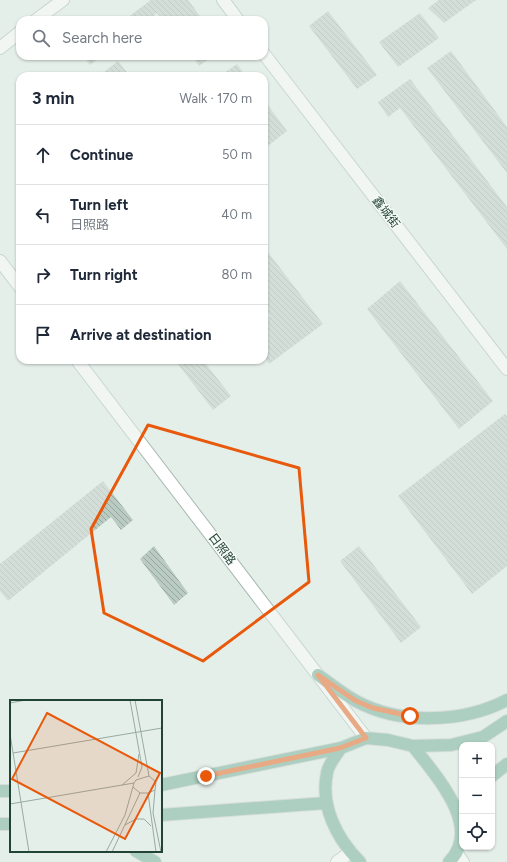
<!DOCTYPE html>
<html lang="en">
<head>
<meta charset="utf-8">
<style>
	:root { --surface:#fff; --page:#f2f2f3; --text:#1f2937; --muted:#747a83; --line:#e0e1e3 }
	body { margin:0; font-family:Figtree,"Noto Sans SC",sans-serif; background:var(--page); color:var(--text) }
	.controls { position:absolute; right:12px; bottom:12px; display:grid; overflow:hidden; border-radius:8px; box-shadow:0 1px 3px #0004 }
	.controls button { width:36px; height:36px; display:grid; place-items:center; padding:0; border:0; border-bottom:1px solid var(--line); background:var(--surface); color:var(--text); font:20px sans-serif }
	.stop { position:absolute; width:12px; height:12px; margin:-9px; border:3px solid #ea580c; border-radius:50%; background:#fff }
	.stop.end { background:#ea580c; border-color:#fff; box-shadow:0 1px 4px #0008 }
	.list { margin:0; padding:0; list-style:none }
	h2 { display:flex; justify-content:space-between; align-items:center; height:52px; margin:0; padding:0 16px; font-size:17px }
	h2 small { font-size:13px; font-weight:400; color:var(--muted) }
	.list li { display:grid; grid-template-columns:26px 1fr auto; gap:12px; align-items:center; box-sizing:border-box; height:60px; padding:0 16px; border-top:1px solid var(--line) }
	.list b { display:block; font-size:15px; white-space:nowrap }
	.list p { margin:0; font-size:13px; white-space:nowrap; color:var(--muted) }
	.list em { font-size:13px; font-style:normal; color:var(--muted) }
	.icon { flex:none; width:22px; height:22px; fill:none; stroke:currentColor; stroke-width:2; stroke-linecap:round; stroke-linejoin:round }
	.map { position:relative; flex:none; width:507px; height:862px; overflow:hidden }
	.search { position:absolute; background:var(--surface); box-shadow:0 1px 3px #0004; left:16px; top:16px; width:252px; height:44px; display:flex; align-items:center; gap:10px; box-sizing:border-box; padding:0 14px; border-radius:12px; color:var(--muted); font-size:15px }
	.panel { position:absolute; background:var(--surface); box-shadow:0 1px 3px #0004; left:16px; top:72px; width:252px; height:292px; border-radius:12px }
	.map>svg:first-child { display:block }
</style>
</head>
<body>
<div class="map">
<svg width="507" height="862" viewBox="0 0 507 862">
	<defs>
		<pattern id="building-back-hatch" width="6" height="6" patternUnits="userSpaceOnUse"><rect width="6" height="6" fill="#bacbc2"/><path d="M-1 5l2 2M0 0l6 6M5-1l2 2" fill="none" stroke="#97a69e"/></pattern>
	</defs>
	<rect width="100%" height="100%" fill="#e5efea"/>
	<path fill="url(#building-back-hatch)" d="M151,0H188L203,20H163L157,13L148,20H124Z
		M439,0H476L444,23L428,8Z
		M328,11L377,75L357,89L309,26Z
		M420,13L439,38L398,67L379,42Z
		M451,51L507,127V173L427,68Z
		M83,56H102L90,65Z
		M192,56H213L199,66Z
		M118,61L130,76H99Z
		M237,64L246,76H220Z
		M410,79L507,207V249L400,108L388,117L378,102Z
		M264,100L287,131L264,149Z
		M264,247L323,324L269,364L264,357V321L270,316L264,308Z
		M400,281L493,401L459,429L367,309Z
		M175,360H203L231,396L213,410Z
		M505,414L507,416V566L472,594L398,496Z
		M103,481L133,520L121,530L111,517L8,601L0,591V564Z
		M154,546L188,593L174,605L140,559Z
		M359,546L421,627L401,643L340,561Z"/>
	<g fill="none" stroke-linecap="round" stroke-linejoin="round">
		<defs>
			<path id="tertiary" d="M223,0L238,20
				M36,20L63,0
				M0,48L20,32
				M264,54L507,369
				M0,261L20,287
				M77,360L366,738
				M457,854L463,862"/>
			<path id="secondary" d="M337,862L351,852"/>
			<path id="primary" d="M318,675C331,684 343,694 356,701C400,725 463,723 507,700
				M413,746L451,745L483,737L507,721
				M341,748C336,755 328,765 327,773C320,806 337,839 360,862
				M492,776L507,764
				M161,785L341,748L366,738L388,740L413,746C435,775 484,827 449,862
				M0,791H11
				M161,815L326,803
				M0,824H11
				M136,851L155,862"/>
		</defs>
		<use href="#tertiary" stroke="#a7b8b1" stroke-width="14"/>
		<use href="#secondary" stroke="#a2bcb0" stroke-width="14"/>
		<use href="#primary" stroke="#c1cac7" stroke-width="14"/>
		<use href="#tertiary" stroke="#fff" stroke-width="12"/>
		<use href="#secondary" stroke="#fff" stroke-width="12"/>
		<use href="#primary" stroke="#66a890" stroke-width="12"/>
	</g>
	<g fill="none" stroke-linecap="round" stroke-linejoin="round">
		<path stroke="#ea580c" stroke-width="5" d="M206,776L340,748L366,738L318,675L356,701L373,708L410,716"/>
	</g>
	<path d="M0 0H507V862H0ZM148,425L299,468L309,582L203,661L104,613L91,529Z" fill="#e5efea" fill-opacity=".55" fill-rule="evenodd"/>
	<path fill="none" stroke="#e8590c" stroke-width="3" stroke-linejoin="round" d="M148,425L299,468L309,582L203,661L104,613L91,529Z"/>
	<g text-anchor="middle" stroke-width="3" stroke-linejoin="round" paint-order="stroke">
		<g font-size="12" fill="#224337" stroke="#f6fbf8">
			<text transform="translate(386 212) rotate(52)" y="4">鑫城街</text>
			<text transform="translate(222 549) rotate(53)" y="4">日照路</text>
		</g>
	</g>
	<g transform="translate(10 700)">
		<rect width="152" height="152" fill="#e5efea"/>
		<path fill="none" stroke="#97aaa2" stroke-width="1" d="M120,0L132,67L128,77M125,0L139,76M0,3L16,0M0,34L19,152M3,53L152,28M112,85L126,73L129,54M145,90L143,113L151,152M138,93L146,152M0,104L124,83M115,125L126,119H134L141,126M96,152L115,115L124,83L126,80L139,76L146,82L145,90L138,93H130L123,87M102,152L130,93"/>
		<path fill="#e8590c" fill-opacity="0.15" stroke="#e8590c" stroke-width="2" d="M37,13L150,73L115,139L2,79Z"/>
		<rect width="152" height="152" fill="none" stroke="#224337" stroke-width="2"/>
	</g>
</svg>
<div class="controls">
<button>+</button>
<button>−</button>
<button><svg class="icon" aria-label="locate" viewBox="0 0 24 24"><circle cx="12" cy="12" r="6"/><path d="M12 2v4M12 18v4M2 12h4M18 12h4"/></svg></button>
</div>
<div class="stop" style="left:410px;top:716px"></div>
<div class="stop end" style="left:206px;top:776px"></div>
<div class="search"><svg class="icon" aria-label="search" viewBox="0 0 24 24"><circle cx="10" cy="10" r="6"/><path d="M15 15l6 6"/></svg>Search here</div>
<section class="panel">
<h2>3 min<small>Walk · 170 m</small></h2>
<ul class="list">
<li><svg class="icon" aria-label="ahead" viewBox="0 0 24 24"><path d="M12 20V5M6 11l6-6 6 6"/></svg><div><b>Continue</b></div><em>50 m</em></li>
<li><svg class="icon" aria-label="left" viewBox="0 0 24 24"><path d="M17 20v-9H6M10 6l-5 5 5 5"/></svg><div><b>Turn left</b><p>日照路</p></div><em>40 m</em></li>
<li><svg class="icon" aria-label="right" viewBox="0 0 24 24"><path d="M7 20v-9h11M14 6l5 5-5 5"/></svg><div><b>Turn right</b></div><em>80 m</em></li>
<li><svg class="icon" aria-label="arrive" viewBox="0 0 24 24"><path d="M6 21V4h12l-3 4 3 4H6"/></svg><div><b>Arrive at destination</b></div></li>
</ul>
</section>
</div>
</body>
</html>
